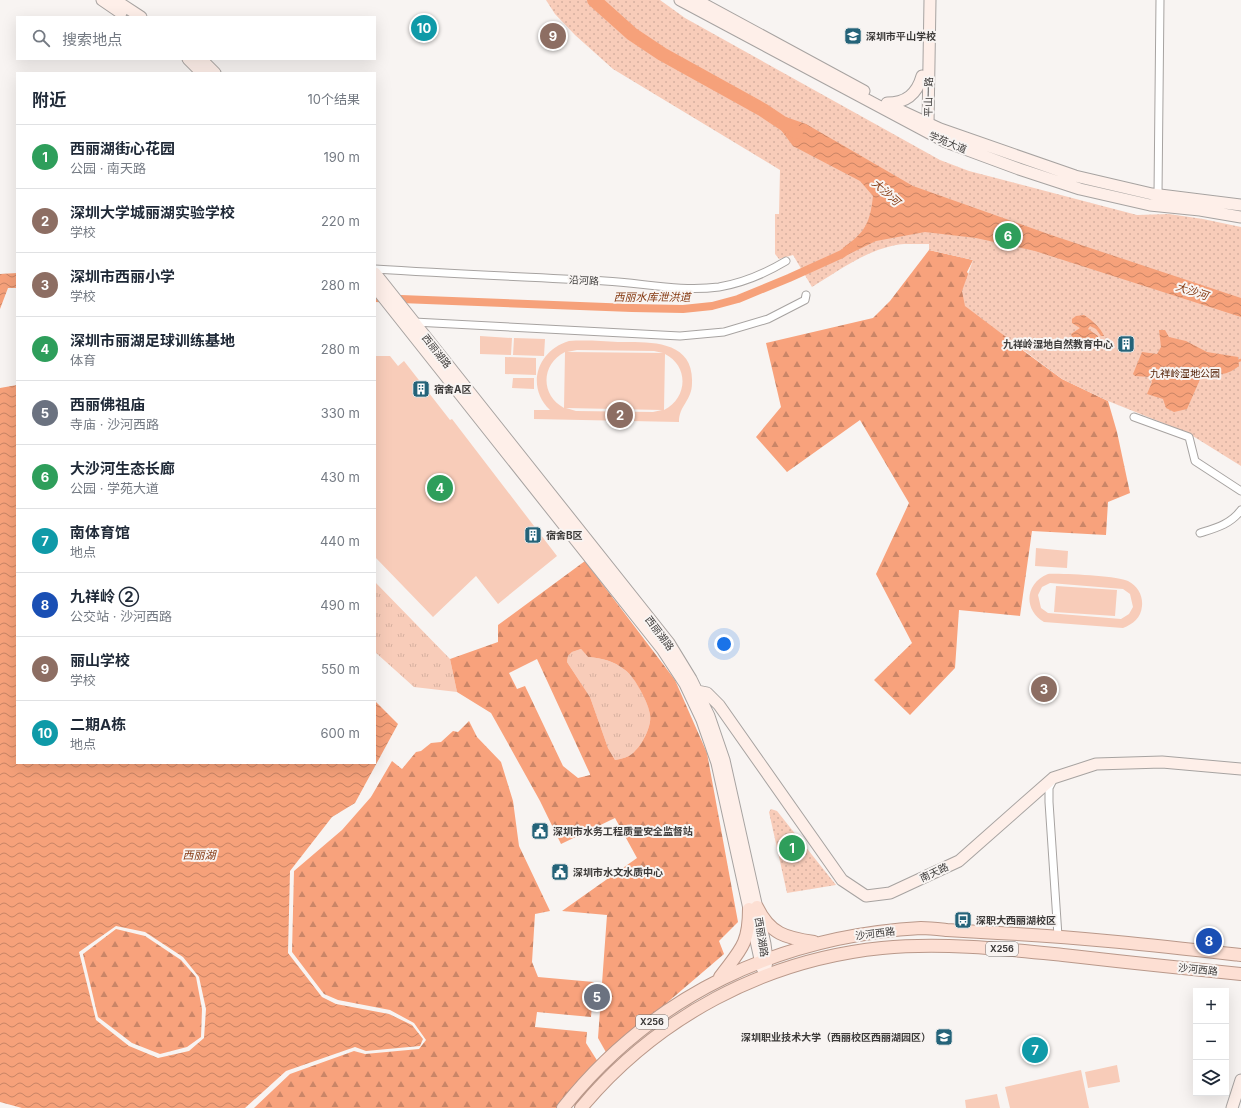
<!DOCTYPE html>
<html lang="zh">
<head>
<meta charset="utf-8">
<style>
	:root { --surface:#fff; --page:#f6f6f7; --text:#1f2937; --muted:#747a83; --line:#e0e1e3; --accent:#246379 }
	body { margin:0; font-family:Inter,"Noto Sans SC",sans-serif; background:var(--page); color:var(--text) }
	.controls { position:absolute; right:12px; bottom:12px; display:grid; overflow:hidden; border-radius:0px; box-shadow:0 4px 16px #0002 }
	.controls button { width:36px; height:36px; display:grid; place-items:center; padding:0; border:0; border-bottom:1px solid var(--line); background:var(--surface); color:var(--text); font:20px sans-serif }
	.you { position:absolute; left:724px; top:644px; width:14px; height:14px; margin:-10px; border:3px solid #fff; border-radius:50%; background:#1a73e8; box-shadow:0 0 0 6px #1a73e833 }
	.badge { display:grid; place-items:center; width:26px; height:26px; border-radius:50%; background:var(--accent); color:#fff; font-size:13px; font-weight:700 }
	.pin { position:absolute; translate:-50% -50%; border:2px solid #fff; box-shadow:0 1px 4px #0006 }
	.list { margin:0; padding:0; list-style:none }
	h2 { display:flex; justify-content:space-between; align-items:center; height:52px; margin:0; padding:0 16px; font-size:17px }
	h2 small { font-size:13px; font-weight:400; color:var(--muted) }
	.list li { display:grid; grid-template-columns:26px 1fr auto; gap:12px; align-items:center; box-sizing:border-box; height:64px; padding:0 16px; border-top:1px solid var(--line) }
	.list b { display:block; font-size:15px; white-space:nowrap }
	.list p { margin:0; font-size:13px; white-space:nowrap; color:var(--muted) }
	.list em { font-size:13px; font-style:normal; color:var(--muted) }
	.icon { flex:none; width:22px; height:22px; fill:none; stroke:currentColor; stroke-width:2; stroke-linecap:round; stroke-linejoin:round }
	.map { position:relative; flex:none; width:1241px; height:1108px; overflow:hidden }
	.search { position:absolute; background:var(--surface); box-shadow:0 4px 16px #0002; left:16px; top:16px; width:360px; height:44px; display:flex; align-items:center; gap:10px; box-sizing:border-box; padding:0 14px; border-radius:0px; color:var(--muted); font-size:15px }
	.panel { position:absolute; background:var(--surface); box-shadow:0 4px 16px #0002; left:16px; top:72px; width:360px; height:692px; border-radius:0px }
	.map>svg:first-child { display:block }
</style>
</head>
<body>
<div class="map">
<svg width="1241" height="1108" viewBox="0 0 1241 1108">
	<defs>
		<pattern id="grass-tufts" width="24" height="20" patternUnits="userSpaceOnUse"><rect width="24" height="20" fill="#f8ccb9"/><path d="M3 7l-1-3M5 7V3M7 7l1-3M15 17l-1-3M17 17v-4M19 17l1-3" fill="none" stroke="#d6b0a0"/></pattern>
		<pattern id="forest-firs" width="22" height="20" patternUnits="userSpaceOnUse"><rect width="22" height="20" fill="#f8a27c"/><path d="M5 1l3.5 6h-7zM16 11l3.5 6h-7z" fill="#ca8567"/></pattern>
		<pattern id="park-dots" width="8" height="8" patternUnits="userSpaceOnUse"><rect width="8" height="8" fill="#f8ccb9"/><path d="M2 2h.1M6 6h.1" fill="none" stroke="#d6b0a0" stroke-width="1.8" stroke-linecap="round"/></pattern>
		<pattern id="water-waves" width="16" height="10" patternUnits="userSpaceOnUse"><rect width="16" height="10" fill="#f6a17a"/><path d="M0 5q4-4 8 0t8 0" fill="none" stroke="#c88465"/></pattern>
	</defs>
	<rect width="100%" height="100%" fill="#f8f4f2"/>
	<path fill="url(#grass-tufts)" d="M375,582L450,659L457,692L414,687L375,652Z
		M581,649L588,657C602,658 614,661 625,670C635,677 649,703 650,715C652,726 642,745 634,752C629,757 622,759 615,760L608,748L590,697L567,662L568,656L572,652Z"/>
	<path fill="url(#forest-firs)" fill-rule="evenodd" d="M929,250L973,260L967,272L1021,349L1062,379L1108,401L1117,432L1130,493L1108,502L1106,535L1032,531L1020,616L959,610L955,668L910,715L874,680L912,643L876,574L909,503L860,420L787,472L756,437L781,407L766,343L873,318L890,301Z
		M585,561L675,680L707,753L738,922L719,941L724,954L607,1054L598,1038L607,915L562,911L637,858L615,818L561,844L540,801L491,713L457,692L450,659L498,642V625ZM581,649L588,657C602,658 614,661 625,670C635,677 649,704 650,715C652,726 642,745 634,752C629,757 622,759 615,760L608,748L590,697L567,662L568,656L572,652ZM537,659L590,774V775L578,778L563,766L525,686L517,689L509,673Z
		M469,721L477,737L501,762L513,801L519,846L550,911L535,914L532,962L538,977L594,982L591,1017L537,1012L535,1027L587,1032L586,1043L598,1062L556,1108H254L290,1074L354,1051L365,1054L419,1049L426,1040L414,1023L390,1010L338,1000L324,994L292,952L294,871L342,830L371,797L392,761L402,769L416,752L421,751L431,743L441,742L453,731L458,732Z
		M116,929L145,936L181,960L196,977L202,1009L201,1037L187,1047L160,1054L132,1043L98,1017L83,954Z"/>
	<path fill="url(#park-dots)" d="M546,0H660L685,18L940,160L969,171L1137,215L1169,214L1203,219L1241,227V466L1188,433L1108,401L1062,379L965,306L962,291L973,260L929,250V244C921,244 912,244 904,244C870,247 840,270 812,287L793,255L779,259L775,254V214H779L780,170L613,69L575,35L555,14Z
		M771,809L777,811L836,885L787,893L769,812Z"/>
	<path fill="#f8ccb9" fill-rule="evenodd" d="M480,336L512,338L511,355L480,354Z
		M514,338L545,339L544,356L513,355Z
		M569,341C585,340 602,341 618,342C648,342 694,339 692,383C692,401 679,405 679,422L534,419V410H550C525,386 538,350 569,341ZM577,350L654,351L663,353L567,352ZM565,352L564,408C540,395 541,364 565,352ZM665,354C689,366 688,398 664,410ZM566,408L662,410L653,412L576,411Z
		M375,356H390L398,366L404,361L450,420L452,419L557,556L498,604L476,576L433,617L375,557Z
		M505,357L536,358V375L505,374Z
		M513,378H534V389L512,388Z
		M1036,548L1068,551L1067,568L1035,566Z
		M1048,574C1061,573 1118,576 1128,581C1138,586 1143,596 1142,606C1141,618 1133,624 1123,628L1044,622C1023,610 1025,583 1048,574ZM1050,583L1123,589L1130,594L1133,607L1129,614L1121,619L1048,613L1041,608L1038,595L1042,587Z
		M1056,586L1117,590L1115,616L1054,612Z
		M1117,1065L1120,1082L1088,1088L1085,1072Z
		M1081,1070L1089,1108H1010L1005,1087Z
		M997,1094L1000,1108H966L965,1100Z"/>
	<path fill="url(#water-waves)" fill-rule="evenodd" d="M786,117L806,124L913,186L1051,235L1241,298V317L1035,251L976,238L925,232L876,241L847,255L843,248C865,232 870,224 873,196L860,181L793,146L778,126L781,118Z
		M17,273V288H8L0,309V274Z
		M1084,315C1093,321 1100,327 1104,336H1101L1096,329L1090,326L1088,329L1098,336V344L1092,343L1084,338L1073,340L1071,334L1080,328L1072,323V319L1076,316Z
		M1159,330H1165L1169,337L1186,341L1207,352L1238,357L1239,366C1228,375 1220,375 1207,373L1201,377L1187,409L1174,412L1166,408L1163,399L1147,394L1152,382L1150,377L1135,376L1133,374L1142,352L1157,354L1161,347Z
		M17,385V763H375V701L398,724L355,803L332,817L290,871L288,953L322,997L336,1004L389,1014L412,1025L423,1039L420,1046L366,1051L355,1047L286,1071L245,1108H22L0,1102V388ZM116,926L145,932L183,957L199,977L206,1009L204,1038L189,1051L158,1058L129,1046L96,1020L79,952Z"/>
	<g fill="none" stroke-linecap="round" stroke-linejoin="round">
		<path stroke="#f6a17a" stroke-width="2.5" d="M1238,361L1241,360"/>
		<path stroke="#f6a17a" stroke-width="8" d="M375,298L632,308L683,309L712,306L738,299L789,278L842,254L853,246"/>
		<path stroke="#f6a17a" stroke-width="14" d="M594,0L632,34L662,54L763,110L796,132"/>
		<defs>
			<path id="street" d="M1158,194L1160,0
				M375,269C452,274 528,277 605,281C644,283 679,292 719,287C743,283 766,273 786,261
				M414,322L680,336L724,332L768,319L805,300L806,295
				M1134,417L1189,437L1195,461L1241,491
				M1200,533C1216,528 1231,524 1241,510
				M1053,780L1049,788V802L1058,936"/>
			<path id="secondary" d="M102,0L121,13
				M115,0L141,17
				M680,0L946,142L1019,169L1080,189L1150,205L1200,210L1241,217
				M696,0L864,91
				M188,59L202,73
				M201,59L215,73
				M887,103C906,103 917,94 922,76
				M899,110L940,129L1075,176L1152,194L1241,205
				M926,130L928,124L930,0
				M375,273L669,643L691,679L709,716L724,760L765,944L767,959L765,975
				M375,287L662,649L685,684L702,720L717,763L762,968
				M697,691L707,693L719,705L842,880L866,896L890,893L959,861L1053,778L1096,764L1162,762L1241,769
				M1232,1108L1241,1080"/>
			<path id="primary" d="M757,907C770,934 786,938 814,942
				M720,977C740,950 749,945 749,909
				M563,1108C653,995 779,936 921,928C930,928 938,929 947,930C964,931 981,932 998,933C1080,937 1160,946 1241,955
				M581,1108C657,1017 764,960 882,948C942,942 1004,949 1063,955C1123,962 1182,968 1241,974"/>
		</defs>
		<use href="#street" stroke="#a7a3a1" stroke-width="9"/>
		<use href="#secondary" stroke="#a7a3a1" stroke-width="13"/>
		<use href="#primary" stroke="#b9988a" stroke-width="14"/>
		<use href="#street" stroke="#fff" stroke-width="7"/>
		<use href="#secondary" stroke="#feefe9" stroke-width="11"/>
		<use href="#primary" stroke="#fddfd3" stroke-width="12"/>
	</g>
	<defs>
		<symbol id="school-square" viewBox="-11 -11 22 22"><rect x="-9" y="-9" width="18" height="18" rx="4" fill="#246379" stroke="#f8f4f2"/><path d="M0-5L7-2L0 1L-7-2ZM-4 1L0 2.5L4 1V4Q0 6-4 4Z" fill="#fff"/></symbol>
		<symbol id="building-square" viewBox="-11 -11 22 22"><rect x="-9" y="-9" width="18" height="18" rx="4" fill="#246379" stroke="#f8f4f2"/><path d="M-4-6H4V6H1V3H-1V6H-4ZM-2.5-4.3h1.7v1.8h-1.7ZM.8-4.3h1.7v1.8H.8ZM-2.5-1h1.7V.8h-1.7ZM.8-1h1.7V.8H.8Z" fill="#fff"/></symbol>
		<symbol id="civic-square" viewBox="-11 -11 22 22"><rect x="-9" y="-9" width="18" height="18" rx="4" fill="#246379" stroke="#f8f4f2"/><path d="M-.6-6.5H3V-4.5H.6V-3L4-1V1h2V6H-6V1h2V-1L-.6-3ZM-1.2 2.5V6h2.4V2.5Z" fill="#fff"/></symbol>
		<symbol id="bus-square" viewBox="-11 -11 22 22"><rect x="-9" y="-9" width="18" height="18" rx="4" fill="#246379" stroke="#f8f4f2"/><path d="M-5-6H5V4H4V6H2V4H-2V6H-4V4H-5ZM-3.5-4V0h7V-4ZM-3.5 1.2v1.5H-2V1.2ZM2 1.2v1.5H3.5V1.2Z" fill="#fff"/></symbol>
		<symbol id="university-square" viewBox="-11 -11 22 22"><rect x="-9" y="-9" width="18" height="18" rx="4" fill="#246379" stroke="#f8f4f2"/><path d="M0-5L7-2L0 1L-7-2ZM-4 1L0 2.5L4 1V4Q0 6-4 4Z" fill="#fff"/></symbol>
	</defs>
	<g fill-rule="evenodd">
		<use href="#school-square" x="843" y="26" width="20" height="20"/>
		<use href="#building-square" x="1116" y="334" width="20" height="20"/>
		<use href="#building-square" x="411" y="379" width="20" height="20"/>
		<use href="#building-square" x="523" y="525" width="20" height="20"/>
		<use href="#civic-square" x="530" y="821" width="20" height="20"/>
		<use href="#civic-square" x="550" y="862" width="20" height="20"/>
		<use href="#bus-square" x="953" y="910" width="20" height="20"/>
		<use href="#university-square" x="934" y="1027" width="20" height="20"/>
	</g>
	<g text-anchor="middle" stroke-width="4" stroke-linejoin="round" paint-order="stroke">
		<g fill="#f8f4f2" stroke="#747270" stroke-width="1">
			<rect x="986" y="942" width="32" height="14" rx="3"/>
			<rect x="636" y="1015" width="32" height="14" rx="3"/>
		</g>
		<g font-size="9" font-weight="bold" fill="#3c3a39">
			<text x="1002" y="952">X256</text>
			<text x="652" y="1025">X256</text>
		</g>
		<g font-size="10" font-weight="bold" fill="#3c3a39" stroke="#f8f4f2" text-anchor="start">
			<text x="866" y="40">深圳市平山学校</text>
			<text x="1113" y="348" text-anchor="end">九祥岭湿地自然教育中心</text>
			<text x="434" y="393">宿舍A区</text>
			<text x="546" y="539">宿舍B区</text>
			<text x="553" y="835">深圳市水务工程质量安全监督站</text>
			<text x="573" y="876">深圳市水文水质中心</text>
			<text x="976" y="924">深职大西丽湖校区</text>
			<text x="931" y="1041" text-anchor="end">深圳职业技术大学（西丽校区西丽湖园区）</text>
		</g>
		<g font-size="10" fill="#3c3a39" stroke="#f8f4f2">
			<text transform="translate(928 97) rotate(-89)" y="4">平山一路</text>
			<text transform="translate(948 142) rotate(22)" y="4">学苑大道</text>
			<text transform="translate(584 280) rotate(3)" y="4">沿河路</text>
			<text transform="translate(437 351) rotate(52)" y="4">西丽湖路</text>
			<text transform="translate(660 633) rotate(53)" y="4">西丽湖路</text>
			<text transform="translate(934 872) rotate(-25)" y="4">南天路</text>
			<text transform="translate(875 933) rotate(-7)" y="4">沙河西路</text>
			<text transform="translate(762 937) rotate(81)" y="4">西丽湖路</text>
			<text transform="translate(1198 969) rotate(6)" y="4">沙河西路</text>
		</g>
		<g font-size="10" fill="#511d01" stroke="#f8f4f2">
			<text x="1185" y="377">九祥岭湿地公园</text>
		</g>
		<g font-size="11" font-style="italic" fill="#843810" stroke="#f8f4f2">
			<text transform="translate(886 192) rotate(42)" y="4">大沙河</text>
			<text transform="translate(1192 291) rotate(18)" y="4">大沙河</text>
			<text x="652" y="301">西丽水库泄洪道</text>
			<text x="199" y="859">西丽湖</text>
		</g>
	</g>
</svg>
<div class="controls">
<button>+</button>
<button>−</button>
<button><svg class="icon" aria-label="layers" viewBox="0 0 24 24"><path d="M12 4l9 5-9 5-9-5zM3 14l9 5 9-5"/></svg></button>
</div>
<div class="you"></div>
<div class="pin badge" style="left:792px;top:848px;background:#2e9e5b">1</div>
<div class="pin badge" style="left:620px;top:415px;background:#8d6e63">2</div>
<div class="pin badge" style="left:1044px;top:689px;background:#8d6e63">3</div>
<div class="pin badge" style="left:440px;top:488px;background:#2e9e5b">4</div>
<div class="pin badge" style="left:597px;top:997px;background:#6b7280">5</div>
<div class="pin badge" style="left:1008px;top:236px;background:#2e9e5b">6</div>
<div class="pin badge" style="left:1035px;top:1050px;background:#0f9aa8">7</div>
<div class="pin badge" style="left:1209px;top:941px;background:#1a4fb4">8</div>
<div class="pin badge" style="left:553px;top:36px;background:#8d6e63">9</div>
<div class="pin badge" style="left:424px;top:28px;background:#0f9aa8">10</div>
<div class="search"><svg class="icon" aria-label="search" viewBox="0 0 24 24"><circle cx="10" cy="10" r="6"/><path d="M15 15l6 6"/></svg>搜索地点</div>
<section class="panel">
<h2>附近<small>10个结果</small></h2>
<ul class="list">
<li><span class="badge" style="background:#2e9e5b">1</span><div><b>西丽湖街心花园</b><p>公园 · 南天路</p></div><em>190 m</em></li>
<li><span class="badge" style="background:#8d6e63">2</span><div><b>深圳大学城丽湖实验学校</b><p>学校</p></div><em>220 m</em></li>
<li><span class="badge" style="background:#8d6e63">3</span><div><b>深圳市西丽小学</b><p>学校</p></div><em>280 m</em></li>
<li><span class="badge" style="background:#2e9e5b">4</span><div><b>深圳市丽湖足球训练基地</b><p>体育</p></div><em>280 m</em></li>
<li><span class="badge" style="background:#6b7280">5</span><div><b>西丽佛祖庙</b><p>寺庙 · 沙河西路</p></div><em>330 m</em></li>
<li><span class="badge" style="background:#2e9e5b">6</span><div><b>大沙河生态长廊</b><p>公园 · 学苑大道</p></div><em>430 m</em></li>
<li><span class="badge" style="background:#0f9aa8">7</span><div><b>南体育馆</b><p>地点</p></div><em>440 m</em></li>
<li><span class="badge" style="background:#1a4fb4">8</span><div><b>九祥岭 ②</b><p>公交站 · 沙河西路</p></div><em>490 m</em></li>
<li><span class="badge" style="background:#8d6e63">9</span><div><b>丽山学校</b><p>学校</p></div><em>550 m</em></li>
<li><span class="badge" style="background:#0f9aa8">10</span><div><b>二期A栋</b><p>地点</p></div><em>600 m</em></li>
</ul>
</section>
</div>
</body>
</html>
